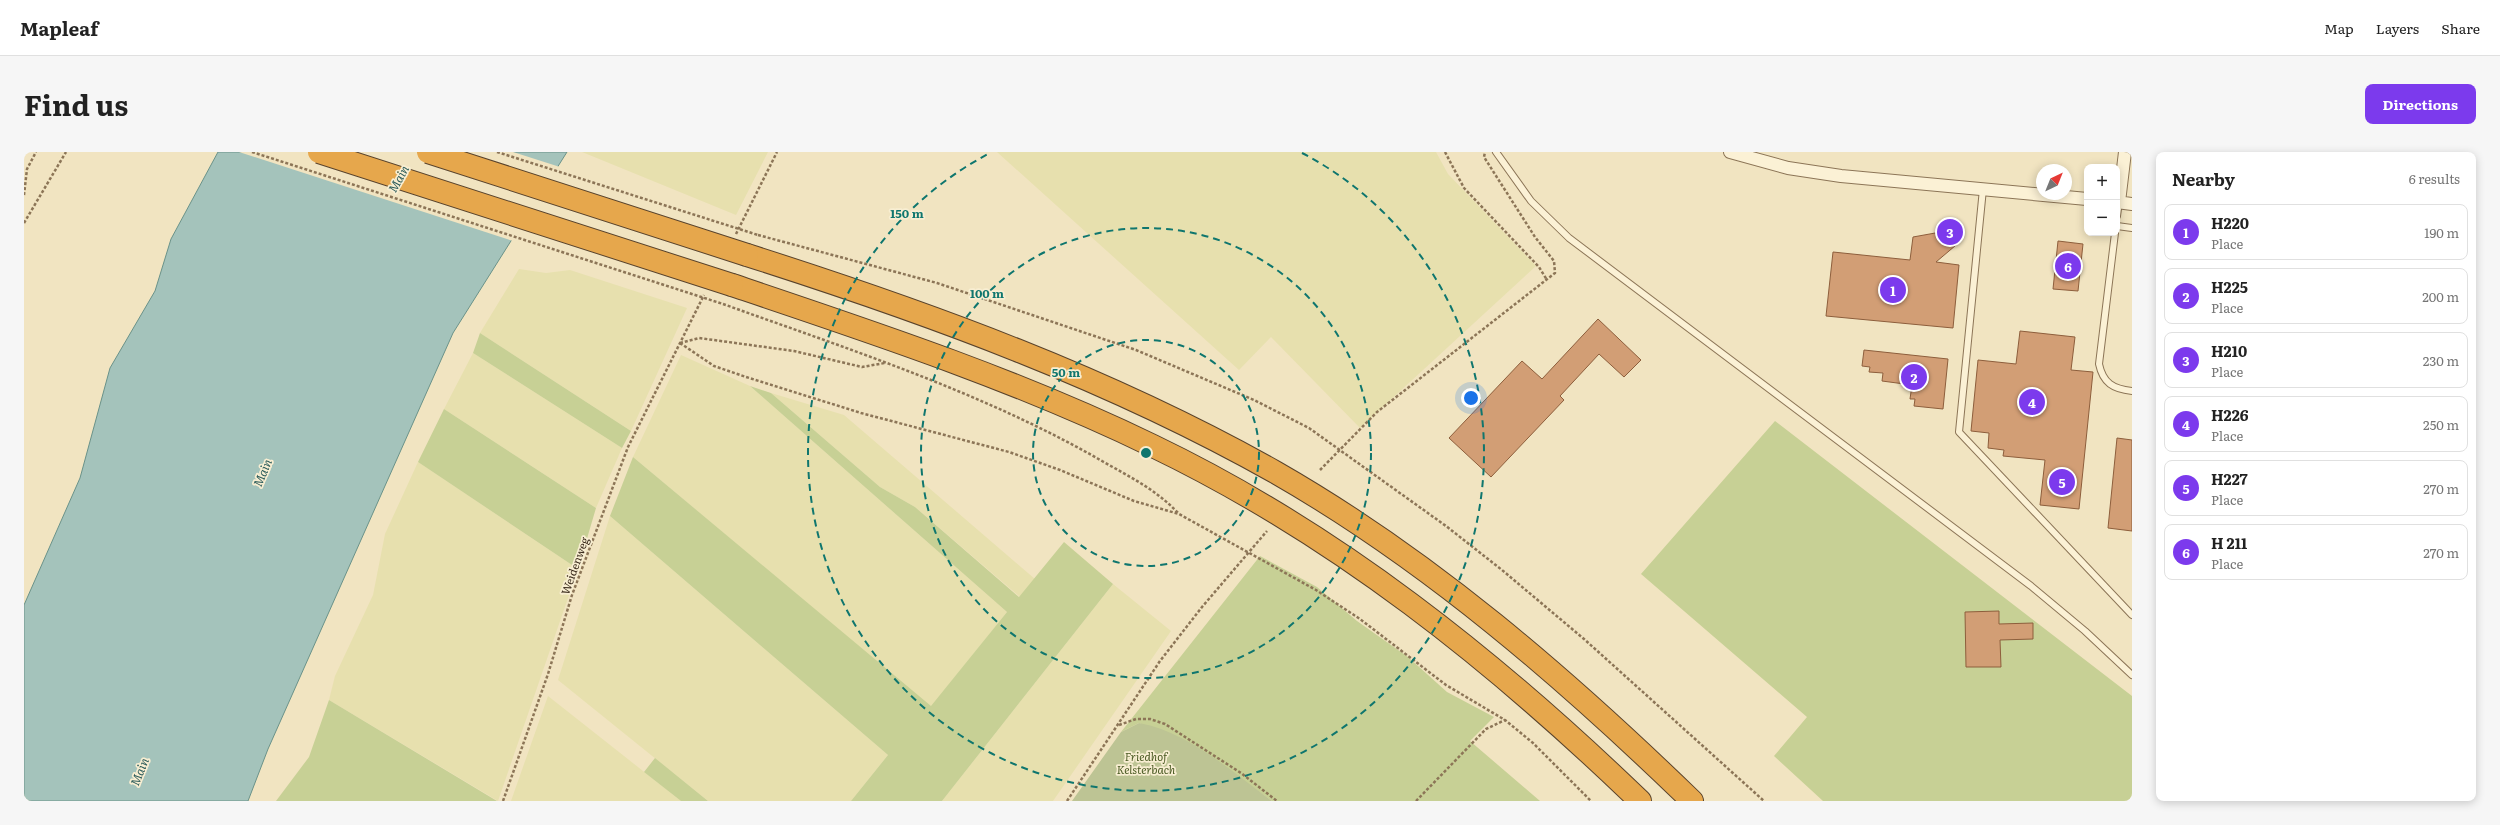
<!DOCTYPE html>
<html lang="en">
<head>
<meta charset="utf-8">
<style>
	:root { --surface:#fff; --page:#f6f6f6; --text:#222; --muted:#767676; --line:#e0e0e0; --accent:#7c3aed }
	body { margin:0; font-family:Literata,serif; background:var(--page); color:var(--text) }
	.controls { position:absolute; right:12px; top:12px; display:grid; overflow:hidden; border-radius:8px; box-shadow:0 2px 10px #0003 }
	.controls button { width:36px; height:36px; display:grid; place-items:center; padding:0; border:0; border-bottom:1px solid var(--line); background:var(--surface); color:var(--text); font:20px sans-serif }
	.compass { position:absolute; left:2012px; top:12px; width:36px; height:36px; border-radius:50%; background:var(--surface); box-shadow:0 2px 10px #0003; rotate:43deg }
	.you { position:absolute; left:1447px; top:246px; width:14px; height:14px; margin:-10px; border:3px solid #fff; border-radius:50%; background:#1a73e8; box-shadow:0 0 0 6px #1a73e833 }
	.badge { display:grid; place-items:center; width:26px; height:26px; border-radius:50%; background:var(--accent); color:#fff; font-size:13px; font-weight:700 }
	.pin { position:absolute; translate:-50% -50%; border:2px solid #fff; box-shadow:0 1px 4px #0006 }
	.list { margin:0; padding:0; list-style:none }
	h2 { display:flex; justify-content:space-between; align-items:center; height:52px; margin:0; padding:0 16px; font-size:17px }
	h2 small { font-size:13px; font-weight:400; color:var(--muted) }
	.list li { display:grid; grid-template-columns:26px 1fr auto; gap:12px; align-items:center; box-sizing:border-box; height:56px; margin:0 8px 8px; padding:0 8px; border:1px solid var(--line); border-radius:8px }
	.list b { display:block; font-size:15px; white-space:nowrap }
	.list p { margin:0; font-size:13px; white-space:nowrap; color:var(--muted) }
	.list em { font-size:13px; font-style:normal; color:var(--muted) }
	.map { position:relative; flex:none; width:2108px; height:649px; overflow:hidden; border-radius:8px }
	header { display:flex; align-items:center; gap:24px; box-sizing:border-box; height:56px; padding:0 20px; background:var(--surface); border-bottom:1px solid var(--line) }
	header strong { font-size:19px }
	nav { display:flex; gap:22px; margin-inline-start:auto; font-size:14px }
	.intro { display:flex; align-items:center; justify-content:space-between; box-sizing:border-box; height:96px; padding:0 24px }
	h1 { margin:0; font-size:28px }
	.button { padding:10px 18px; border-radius:8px; background:var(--accent); color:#fff; font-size:14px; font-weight:700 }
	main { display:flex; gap:24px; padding:0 24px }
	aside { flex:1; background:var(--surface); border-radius:8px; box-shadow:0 2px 10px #0003 }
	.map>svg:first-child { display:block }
</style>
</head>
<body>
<header>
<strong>Mapleaf</strong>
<nav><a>Map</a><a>Layers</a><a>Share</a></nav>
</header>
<div class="intro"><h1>Find us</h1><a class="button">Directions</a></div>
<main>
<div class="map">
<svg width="2108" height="649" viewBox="0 0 2108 649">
	<rect width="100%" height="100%" fill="#f1e4c1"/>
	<path fill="#e7e0ae" d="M558,0H744L712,63Z
		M973,0H1412L1424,22L1512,114L1336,276L1247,185L1215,218Z
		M495,117L522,121L546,118L663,156L607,279L456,181Z
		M449,201L598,296L572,356L420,257Z
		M657,203L726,234L983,460L907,555L609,305Z
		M747,241L820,263L1011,427L996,445L891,355L856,335Z
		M394,310L554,417L474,649L305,548L311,524L349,443L361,382Z
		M586,364L864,603L827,649H684L534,528Z
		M1089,432L1147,479L1029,649H918Z
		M524,544L657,649H487Z"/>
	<path fill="#c7d095" d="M456,181L607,279L598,296L449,201Z
		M726,234L747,241L856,335L891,355L995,445L1040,390L1089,432L918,649H827L864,603L586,364L609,305L907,554L983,460Z
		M420,257L572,356L554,417L394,310Z
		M1751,269L2108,544V649H1799L1750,604L1783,565L1617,422Z
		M1236,404L1293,435L1333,469L1384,505L1423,540L1470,565L1446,589L1516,649H1248L1181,601L1115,571L1097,580Z
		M305,548L473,649H252L285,605Z
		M631,606L684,649H657L620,620Z"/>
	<path fill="#bdc494" d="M1115,571C1165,580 1208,620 1248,649H1048L1097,580Z"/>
	<path fill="#a4c3bb" stroke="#6a9289" d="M194,0H543L429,181L244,597L224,649H0V453L56,326L86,216L131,139L147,87Z"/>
	<path fill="#f1e4c1" d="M215,0H489L536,15L489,89Z"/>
	<path fill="#d29e75" stroke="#8d5e3c" d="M1939,76L1938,88L1912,110L1935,113L1929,176L1802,164L1809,100L1886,108L1889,85Z
		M2034,89L2059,92L2054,139L2029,137Z
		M1574,167L1617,208L1600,225L1575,202L1536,244L1540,248L1467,325L1425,286L1498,209L1518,227Z
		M1996,179L2051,185L2047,218L2069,220L2055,357L2016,353L2021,308L1979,304L1980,298L1964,296L1965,281L1947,279L1954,208L1992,212Z
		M1840,198L1924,207L1919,257L1890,254L1891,247H1886L1888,233L1858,229L1859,221L1845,220L1846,215L1838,214Z
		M2093,286L2108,288V379L2084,376Z
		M1975,459V472L2009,471V487L1976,488L1977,515H1942L1941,460Z"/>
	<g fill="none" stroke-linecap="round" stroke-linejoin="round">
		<defs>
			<path id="lane" d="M1472,0L1507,49L1545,86L2007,434L2061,479L2108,523
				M1959,37L1935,280L2108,463
				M2093,64L2095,50
				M2093,74L2108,76
				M2091,81L2075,212C2079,231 2089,237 2108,239"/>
			<path id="street" d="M1706,0L1764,16L1817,24L2063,47
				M2093,50L2108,52
				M2095,50L2101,0"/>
			<path id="highway" d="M723,103C905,161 1084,226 1251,320C1405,408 1541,526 1668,649
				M708,133C851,181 993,228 1129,294C1312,382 1471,509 1616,649"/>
		</defs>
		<use href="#lane" stroke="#8c7557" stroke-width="8"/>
		<use href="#street" stroke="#8c7557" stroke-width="14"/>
		<use href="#highway" stroke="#59432c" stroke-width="24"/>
		<path stroke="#8c7557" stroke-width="2.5" stroke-dasharray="3 2" stroke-linecap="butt" d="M1421,0L1440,36L1515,115L1523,128
			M0,43L3,17L12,0
			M0,71L42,0
			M712,82L753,0
			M734,83L913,131L1112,198L1230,248L1285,276L1422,374L1478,418L1560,487L1740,649
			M699,152C827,198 960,241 1078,309C1106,325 1133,338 1155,362
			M656,191L690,214L722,225L837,261L985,300L1036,318L1110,349L1155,362L1292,438L1336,467L1422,533L1481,568L1509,591L1567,649
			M656,191L675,186L770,199L838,215L861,211
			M1296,318L1353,260L1531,121L1530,109L1511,85L1460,5L1461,0
			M1095,573L1112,567H1126L1141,572L1217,621L1253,649
			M479,649L524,522L548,443L604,295L680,143
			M1043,649L1136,509L1178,455L1243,379
			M1392,649L1462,577L1481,568"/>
		<use href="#lane" stroke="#fbf1d5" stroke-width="6"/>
		<use href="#street" stroke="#fbf1d5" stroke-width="12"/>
		<use href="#highway" stroke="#e6a74c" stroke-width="22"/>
		<defs>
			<path id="highway-bridge" d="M295,0L708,133
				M404,0L723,103"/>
		</defs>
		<use href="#highway-bridge" stroke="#59432c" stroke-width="24" stroke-linecap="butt"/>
		<path stroke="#8c7557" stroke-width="2.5" stroke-dasharray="3 2" stroke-linecap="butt" d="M228,0L699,152
			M473,0L734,83"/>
		<use href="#highway-bridge" stroke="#e6a74c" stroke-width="22"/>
	</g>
	<g fill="none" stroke="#0f766e" stroke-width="2" stroke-dasharray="7 5">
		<circle cx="1122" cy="301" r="113"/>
		<circle cx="1122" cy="301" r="225"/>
		<path d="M1278 1A338 338 0 1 1 966 1"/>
	</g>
	<g text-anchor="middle" stroke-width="3.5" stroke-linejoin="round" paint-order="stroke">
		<g font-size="11" fill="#3b2c1d" stroke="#f8eed2">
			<text transform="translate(551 414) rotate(-70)" y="4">Weidenweg</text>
		</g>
		<g font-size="11" font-style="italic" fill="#495922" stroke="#f8eed2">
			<text x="1122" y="609">Friedhof<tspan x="1122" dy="13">Kelsterbach</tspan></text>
		</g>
		<g font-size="12" font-style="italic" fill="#2b5b5a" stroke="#f8eed2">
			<text transform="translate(375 27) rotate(-61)" y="4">Main</text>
			<text transform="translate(239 321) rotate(-67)" y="4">Main</text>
			<text transform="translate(116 620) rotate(-68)" y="4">Main</text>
		</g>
	</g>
	<circle cx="1122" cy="301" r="6" fill="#0f766e" stroke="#f8eed2" stroke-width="2"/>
	<g font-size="12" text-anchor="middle" font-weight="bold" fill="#0f766e" stroke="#f8eed2" stroke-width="3.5" stroke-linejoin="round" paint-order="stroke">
		<text x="883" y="66">150 m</text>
		<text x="963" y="146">100 m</text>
		<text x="1042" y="225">50 m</text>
	</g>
</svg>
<div class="controls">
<button>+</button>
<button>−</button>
</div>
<svg class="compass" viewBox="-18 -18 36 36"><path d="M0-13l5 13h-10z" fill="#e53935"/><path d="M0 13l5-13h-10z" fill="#767676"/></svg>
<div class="you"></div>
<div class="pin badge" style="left:1869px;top:138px">1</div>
<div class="pin badge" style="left:1890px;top:225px">2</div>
<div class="pin badge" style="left:1926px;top:80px">3</div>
<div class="pin badge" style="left:2008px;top:250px">4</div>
<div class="pin badge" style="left:2038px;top:330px">5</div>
<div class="pin badge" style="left:2044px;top:114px">6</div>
</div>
<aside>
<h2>Nearby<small>6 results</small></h2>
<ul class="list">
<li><span class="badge">1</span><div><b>H220</b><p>Place</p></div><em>190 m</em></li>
<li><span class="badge">2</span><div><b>H225</b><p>Place</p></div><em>200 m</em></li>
<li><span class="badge">3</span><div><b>H210</b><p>Place</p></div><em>230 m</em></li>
<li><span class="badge">4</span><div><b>H226</b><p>Place</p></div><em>250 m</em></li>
<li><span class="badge">5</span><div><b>H227</b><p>Place</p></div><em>270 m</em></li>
<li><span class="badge">6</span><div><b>H 211</b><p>Place</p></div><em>270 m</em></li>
</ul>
</aside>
</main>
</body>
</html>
